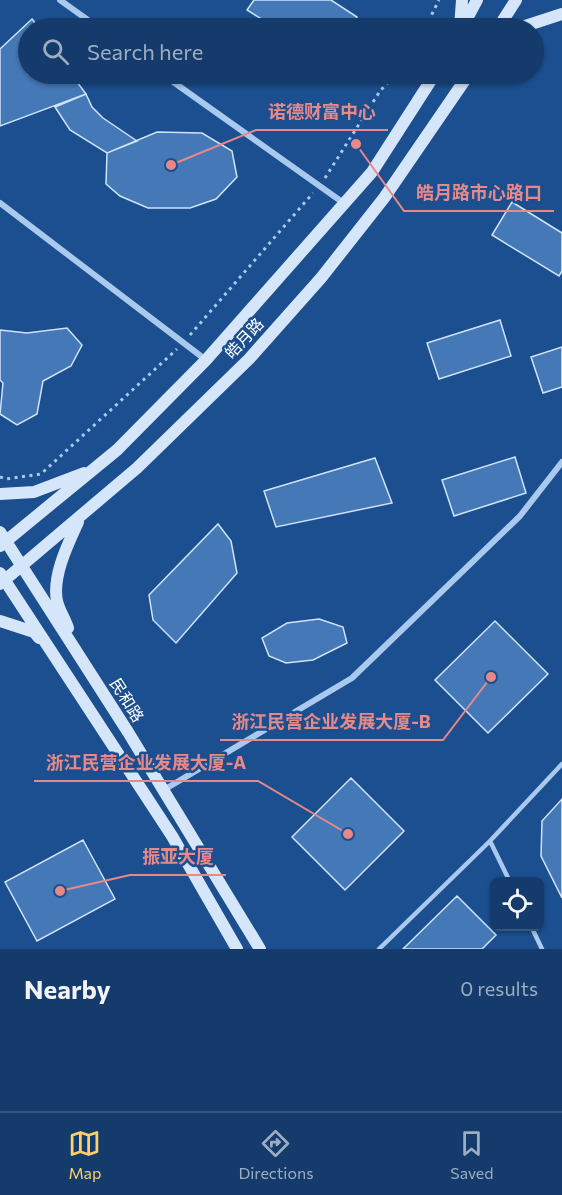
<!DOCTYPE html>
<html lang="en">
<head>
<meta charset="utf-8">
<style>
	:root { --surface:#143b6b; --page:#1d4271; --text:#f1f3f6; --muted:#9dadc1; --line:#33557e; --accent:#ffd166 }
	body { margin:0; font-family:Commissioner,"Noto Sans SC",sans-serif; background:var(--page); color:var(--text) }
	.controls { position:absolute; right:18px; bottom:18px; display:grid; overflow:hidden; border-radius:9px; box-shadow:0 2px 4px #0004 }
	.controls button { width:54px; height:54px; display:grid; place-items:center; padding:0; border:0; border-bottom:2px solid var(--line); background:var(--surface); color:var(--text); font:30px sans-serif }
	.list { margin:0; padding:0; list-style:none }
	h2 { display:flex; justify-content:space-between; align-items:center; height:78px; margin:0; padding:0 24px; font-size:26px }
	h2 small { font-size:20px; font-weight:400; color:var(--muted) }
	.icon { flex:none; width:33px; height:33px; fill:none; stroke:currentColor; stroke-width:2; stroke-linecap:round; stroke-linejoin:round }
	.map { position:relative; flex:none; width:562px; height:949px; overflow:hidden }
	.search { position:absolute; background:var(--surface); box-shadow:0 2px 4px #0004; left:18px; right:18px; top:18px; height:66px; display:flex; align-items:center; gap:15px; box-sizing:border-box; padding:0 21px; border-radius:33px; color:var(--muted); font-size:22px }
	.sheet { height:162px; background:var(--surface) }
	nav { display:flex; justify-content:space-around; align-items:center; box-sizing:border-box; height:84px; border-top:2px solid var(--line); background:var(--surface); font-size:16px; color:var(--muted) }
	nav a { display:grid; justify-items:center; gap:3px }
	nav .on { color:var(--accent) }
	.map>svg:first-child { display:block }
</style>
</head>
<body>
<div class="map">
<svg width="562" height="949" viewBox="0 0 562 949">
	<rect width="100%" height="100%" fill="#1b4f8f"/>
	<path fill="#4478b7" stroke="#cfe3fa" stroke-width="1.5" d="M254,0H331L357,17L350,28H276L247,10Z
		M32,19L39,28H28V74H71L86,94L0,126V49Z
		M86,94L92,107L103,118L137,141L107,153L70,130L55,107Z
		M157,132L202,133L232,151L237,177L216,199L190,208H148L120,196L106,184L107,153Z
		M512,202L562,233V271L559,276L492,235Z
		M500,320L511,356L439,379L427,343Z
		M67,328L82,345L71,366L43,381L37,414L17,425L0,414L3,383L0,380V330L27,333Z
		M562,347V387L543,393L531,357Z
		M515,457L526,493L454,516L442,480Z
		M375,458L392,503L276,527L264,491Z
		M218,524L231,541L237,573L176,643L153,620L149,595Z
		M319,619L343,627L347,643L313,660L286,663L269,656L262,638L287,623Z
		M495,621L548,674L488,733L435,680Z
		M351,778L404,831L345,890L292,837Z
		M562,799V898L541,856L542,821Z
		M83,840L115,899L37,941L5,882Z
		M457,896L496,935L482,949H403Z"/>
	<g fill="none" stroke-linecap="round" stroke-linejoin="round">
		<path stroke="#a9c9ee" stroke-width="3" stroke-dasharray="3 4.5" stroke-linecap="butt" d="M425,28L439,0
			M325,178L380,91L396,74
			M190,335L313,193
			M0,477L6,479L41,474L177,349"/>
		<path stroke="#a9c9ee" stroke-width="4.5" d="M510,882L490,841L562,764
			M531,926L542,949
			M379,949L490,841"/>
		<path stroke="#a9c9ee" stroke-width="6" d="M60,0L99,28
			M162,74L345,204
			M0,203L206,360
			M162,791L352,678L520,516L562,462"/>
		<path stroke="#d6e6fa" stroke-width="12" d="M460,28L462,0
			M462,28L477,0
			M498,28L516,0
			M519,28L562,14
			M0,494L34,492L84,473
			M0,532L128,732L260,949
			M0,546L117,450L206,360L372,172L435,74
			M0,573L172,836L237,949
			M0,584L137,468L249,359L321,278L384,198L469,74
			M0,621L34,632L39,638
			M68,628C65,619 59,610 57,601C52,576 68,544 78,522"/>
	</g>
	<g text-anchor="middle" stroke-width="5" stroke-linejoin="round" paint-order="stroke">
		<g font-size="16" fill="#fff" stroke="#1b4f8f">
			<text transform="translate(244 338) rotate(-47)" y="6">皓月路</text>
			<text transform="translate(127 700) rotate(58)" y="6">民和路</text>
		</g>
	</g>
	<path fill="none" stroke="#e88989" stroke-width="2" d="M171 165L256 130H388M356 144L404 211H554M491 677L443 740H220M348 834L258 781H34M60 891L130 875H226"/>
	<g fill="#e88989" stroke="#1b4f8f" stroke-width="2">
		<circle cx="171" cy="165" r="6"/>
		<circle cx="356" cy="144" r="6"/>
		<circle cx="491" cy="677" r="6"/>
		<circle cx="348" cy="834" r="6"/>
		<circle cx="60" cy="891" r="6"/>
	</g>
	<g font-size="18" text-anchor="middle" font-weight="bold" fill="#e88989" stroke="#1b4f8f" stroke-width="5" stroke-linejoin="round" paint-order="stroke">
		<text x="322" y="118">诺德财富中心</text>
		<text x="479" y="199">皓月路市心路口</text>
		<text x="331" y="728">浙江民营企业发展大厦-B</text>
		<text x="146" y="769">浙江民营企业发展大厦-A</text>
		<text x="178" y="863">振亚大厦</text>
	</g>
</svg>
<div class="controls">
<button><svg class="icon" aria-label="locate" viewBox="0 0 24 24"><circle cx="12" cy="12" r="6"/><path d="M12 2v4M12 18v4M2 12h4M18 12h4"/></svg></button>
</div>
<div class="search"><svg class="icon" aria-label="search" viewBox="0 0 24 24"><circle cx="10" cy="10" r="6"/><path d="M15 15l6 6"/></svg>Search here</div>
</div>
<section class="sheet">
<h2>Nearby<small>0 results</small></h2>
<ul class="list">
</ul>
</section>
<nav>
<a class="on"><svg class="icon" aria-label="map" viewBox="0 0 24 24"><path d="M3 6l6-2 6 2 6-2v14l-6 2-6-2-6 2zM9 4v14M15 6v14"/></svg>Map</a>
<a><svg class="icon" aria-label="directions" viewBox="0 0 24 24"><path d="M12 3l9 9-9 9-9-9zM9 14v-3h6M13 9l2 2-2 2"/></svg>Directions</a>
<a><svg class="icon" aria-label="saved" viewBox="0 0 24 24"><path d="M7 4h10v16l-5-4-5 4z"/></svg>Saved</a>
</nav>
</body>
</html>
